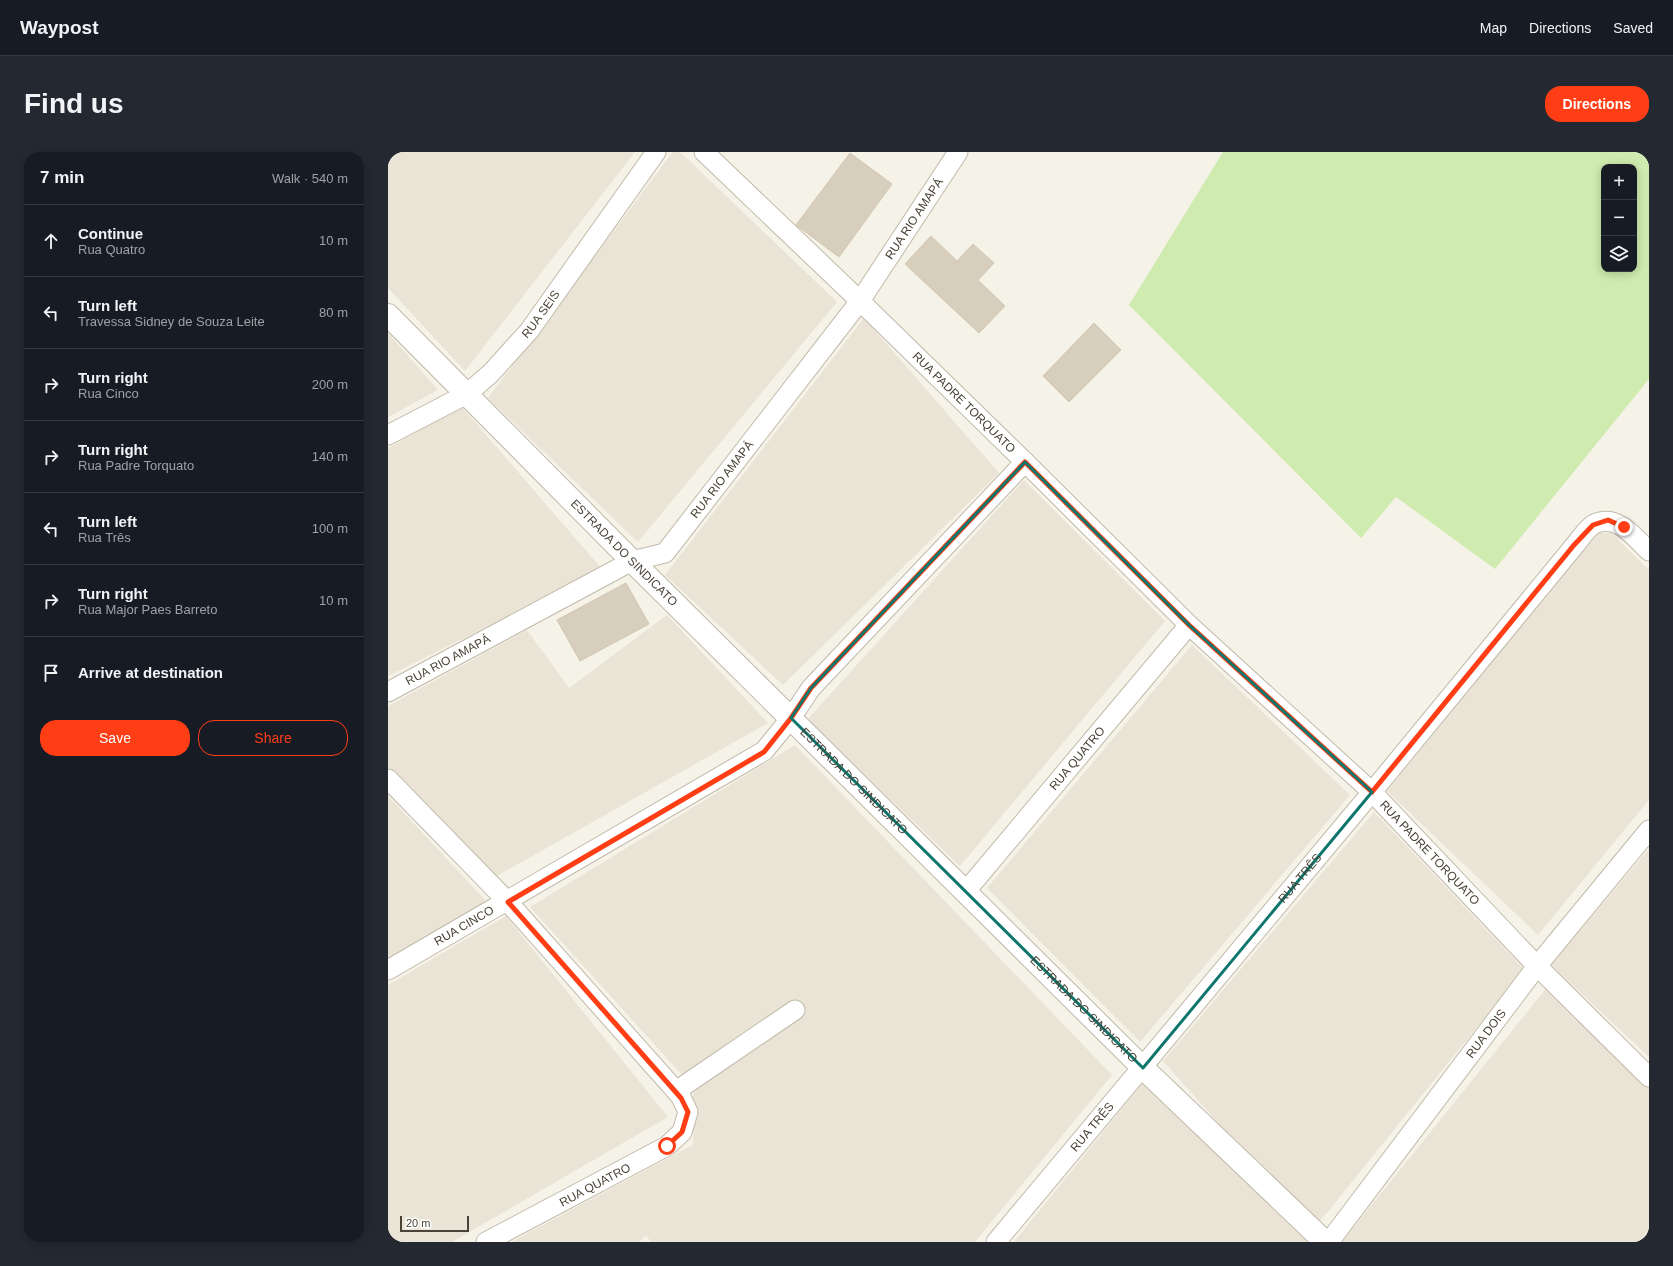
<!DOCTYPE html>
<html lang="en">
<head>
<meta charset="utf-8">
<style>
	:root { --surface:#171b24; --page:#242831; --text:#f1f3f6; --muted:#9ea1a6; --line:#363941; --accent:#ff3e15 }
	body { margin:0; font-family:Arial,sans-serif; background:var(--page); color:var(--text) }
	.controls { position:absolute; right:12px; top:12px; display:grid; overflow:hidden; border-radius:8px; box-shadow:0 2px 10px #0003 }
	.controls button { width:36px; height:36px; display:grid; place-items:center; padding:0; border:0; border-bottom:1px solid var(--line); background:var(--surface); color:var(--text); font:20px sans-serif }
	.scale { position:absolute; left:12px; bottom:10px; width:69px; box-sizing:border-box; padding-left:4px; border:2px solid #494236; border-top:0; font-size:11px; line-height:14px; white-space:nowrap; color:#494236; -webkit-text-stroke:3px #fff; paint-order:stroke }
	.stop { position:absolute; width:12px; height:12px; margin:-9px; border:3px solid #ff3e15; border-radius:50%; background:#fff }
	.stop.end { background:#ff3e15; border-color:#fff; box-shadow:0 1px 4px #0008 }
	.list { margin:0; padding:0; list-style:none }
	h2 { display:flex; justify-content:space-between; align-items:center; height:52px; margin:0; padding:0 16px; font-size:17px }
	h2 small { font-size:13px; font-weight:400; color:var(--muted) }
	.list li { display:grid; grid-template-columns:26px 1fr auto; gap:12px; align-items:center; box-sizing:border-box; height:72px; padding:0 16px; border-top:1px solid var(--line) }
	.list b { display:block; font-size:15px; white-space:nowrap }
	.list p { margin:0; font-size:13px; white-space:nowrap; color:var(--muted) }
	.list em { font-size:13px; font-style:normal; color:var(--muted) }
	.actions { display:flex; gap:8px; padding:12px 16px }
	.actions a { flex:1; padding:9px 0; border:1px solid var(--accent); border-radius:16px; text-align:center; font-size:14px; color:var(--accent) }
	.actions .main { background:var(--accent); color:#fff }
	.icon { flex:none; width:22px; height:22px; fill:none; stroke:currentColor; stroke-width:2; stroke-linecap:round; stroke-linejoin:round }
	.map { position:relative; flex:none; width:1261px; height:1090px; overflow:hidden; border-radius:16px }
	header { display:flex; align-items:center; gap:24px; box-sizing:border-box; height:56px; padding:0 20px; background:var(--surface); border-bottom:1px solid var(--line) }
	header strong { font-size:19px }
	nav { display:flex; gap:22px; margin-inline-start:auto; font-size:14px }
	.intro { display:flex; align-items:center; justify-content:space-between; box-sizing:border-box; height:96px; padding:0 24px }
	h1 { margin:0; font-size:28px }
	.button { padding:10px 18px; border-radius:16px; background:var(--accent); color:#fff; font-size:14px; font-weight:700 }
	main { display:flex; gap:24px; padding:0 24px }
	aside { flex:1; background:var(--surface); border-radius:16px; box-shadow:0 2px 10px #0003 }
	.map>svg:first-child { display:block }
</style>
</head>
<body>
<header>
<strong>Waypost</strong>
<nav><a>Map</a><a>Directions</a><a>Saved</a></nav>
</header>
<div class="intro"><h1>Find us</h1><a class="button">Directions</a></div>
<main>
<aside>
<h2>7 min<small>Walk · 540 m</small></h2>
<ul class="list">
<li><svg class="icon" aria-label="ahead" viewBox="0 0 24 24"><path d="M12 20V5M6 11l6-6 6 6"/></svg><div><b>Continue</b><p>Rua Quatro</p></div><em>10 m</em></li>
<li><svg class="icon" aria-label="left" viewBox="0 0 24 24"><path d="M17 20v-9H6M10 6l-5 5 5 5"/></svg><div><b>Turn left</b><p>Travessa Sidney de Souza Leite</p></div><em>80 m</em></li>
<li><svg class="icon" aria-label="right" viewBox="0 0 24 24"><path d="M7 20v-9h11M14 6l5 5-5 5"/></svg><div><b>Turn right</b><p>Rua Cinco</p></div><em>200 m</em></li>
<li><svg class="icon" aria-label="right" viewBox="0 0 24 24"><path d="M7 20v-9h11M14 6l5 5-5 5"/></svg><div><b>Turn right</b><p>Rua Padre Torquato</p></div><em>140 m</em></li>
<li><svg class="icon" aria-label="left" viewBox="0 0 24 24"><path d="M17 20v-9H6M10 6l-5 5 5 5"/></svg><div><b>Turn left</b><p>Rua Três</p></div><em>100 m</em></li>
<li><svg class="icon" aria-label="right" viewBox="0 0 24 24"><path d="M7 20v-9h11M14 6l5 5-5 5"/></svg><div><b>Turn right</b><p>Rua Major Paes Barreto</p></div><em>10 m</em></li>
<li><svg class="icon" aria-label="arrive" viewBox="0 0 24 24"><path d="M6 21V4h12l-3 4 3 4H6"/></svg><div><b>Arrive at destination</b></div></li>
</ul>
<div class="actions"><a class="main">Save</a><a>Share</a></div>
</aside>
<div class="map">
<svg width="1261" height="1090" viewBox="0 0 1261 1090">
	<rect width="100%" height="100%" fill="#f5f2e8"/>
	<path fill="#e9e4d6" d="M0,0H247L77,219L0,136Z
		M285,0H292L449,150L250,390L100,246Z
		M476,166L611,321L395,533L277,423Z
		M0,181L50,238L0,265Z
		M74,255L214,417L0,524V296Z
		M636,328L777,469L572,714L419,568Z
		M1209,381H1223L1261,418V648L1150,783L999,639Z
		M279,463L380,571L107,725L0,616V554L139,478L181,536Z
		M804,493L962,643L752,890L599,736Z
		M407,593L724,923L587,1090H264L258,1084L251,1090H123L305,993V935L142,755Z
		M0,644L99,750L0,807Z
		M986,660L1136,817L925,1078L775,909Z
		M1261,697V905L1163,813Z
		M118,764L280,965L64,1090H0V833Z
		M1160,834L1261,935V1077L1251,1090H954Z
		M754,932L921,1089L919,1090H626Z"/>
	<path fill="#cfebaf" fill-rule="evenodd" d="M835,0H1261V227L1107,417L1008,345L973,386L741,153ZM1216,15H1246V117H1216Z"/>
	<path fill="#d7cebd" stroke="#d3c6b0" d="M462,1L504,32L451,105L408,73Z
		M543,84L569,109L585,92L606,111L590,128L617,154L591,181L517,112Z
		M706,171L733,198L681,250L655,224Z
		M238,431L261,472L192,509L169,468Z"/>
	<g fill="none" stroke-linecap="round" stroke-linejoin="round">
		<defs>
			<g id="minor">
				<path id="s1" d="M316,0L472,149L637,310L801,473L984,640L1149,814L1261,925"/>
				<path id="s2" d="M0,283L79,242L103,221L141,179L268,0"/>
				<path id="s3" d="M0,540L244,409L277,401L472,149L570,0"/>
				<path d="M0,627L120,750L288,939L293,945L300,960L294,980L279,994L98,1090"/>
				<path id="s4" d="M578,739L801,473"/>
				<path id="s5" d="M0,818L376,599L403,566L423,536L637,310"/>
				<path d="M288,939L407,858"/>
				<path id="s6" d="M608,1090L984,640L1187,393C1192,387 1199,376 1206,372C1229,361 1246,385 1261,399"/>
				<path id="s7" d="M941,1090L1149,814L1261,678"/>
			</g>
			<g id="tertiary">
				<path id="s8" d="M0,163L244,409L755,916L937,1090"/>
			</g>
		</defs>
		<use href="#minor" stroke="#c1baaa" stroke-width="21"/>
		<use href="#tertiary" stroke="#c1baaa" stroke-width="24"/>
		<use href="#minor" stroke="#fff" stroke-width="19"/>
		<use href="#tertiary" stroke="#fff" stroke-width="22"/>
	</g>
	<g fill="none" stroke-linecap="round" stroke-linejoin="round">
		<path stroke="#ff3e15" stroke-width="5" d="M279,994L294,980L300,960L293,946L120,750L376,600L403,566L423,536L637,310L801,473L984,640L1186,393L1205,373L1220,368L1236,375"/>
	</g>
	<path fill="none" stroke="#0f766e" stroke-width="3" stroke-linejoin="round" d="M637,310L801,473L984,640L755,916L403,566L423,536Z"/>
	<g text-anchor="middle" stroke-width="3" stroke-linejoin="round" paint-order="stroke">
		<g font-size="12" fill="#494236" stroke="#fff">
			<text dy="4" stroke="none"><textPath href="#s3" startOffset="728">RUA RIO AMAPÁ</textPath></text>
			<text dy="4" stroke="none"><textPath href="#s2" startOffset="198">RUA SEIS</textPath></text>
			<text dy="4" stroke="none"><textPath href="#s1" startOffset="361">RUA PADRE TORQUATO</textPath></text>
			<text dy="4" stroke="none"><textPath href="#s3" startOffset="404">RUA RIO AMAPÁ</textPath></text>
			<text dy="4" stroke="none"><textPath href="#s8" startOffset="335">ESTRADA DO SINDICATO</textPath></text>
			<text dy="4" stroke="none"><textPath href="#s3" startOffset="68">RUA RIO AMAPÁ</textPath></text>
			<text dy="4" stroke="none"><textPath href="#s4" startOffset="173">RUA QUATRO</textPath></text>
			<text dy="4" stroke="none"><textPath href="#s8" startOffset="659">ESTRADA DO SINDICATO</textPath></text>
			<text dy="4" stroke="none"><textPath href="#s1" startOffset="1009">RUA PADRE TORQUATO</textPath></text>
			<text dy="4" stroke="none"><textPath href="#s6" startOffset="474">RUA TRÊS</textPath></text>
			<text dy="4" stroke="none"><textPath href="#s5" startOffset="88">RUA CINCO</textPath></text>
			<text dy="4" stroke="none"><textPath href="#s8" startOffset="983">ESTRADA DO SINDICATO</textPath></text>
			<text dy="4" stroke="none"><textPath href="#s7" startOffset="261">RUA DOIS</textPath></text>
			<text dy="4" stroke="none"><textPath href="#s6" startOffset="150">RUA TRÊS</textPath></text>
			<text transform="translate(207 1033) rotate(-28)" y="4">RUA QUATRO</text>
		</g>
	</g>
</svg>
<div class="controls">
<button>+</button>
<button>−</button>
<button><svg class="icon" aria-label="layers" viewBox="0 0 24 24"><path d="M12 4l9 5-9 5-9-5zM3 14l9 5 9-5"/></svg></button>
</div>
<div class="scale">20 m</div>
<div class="stop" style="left:279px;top:994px"></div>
<div class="stop end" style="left:1236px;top:375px"></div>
</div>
</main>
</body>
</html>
